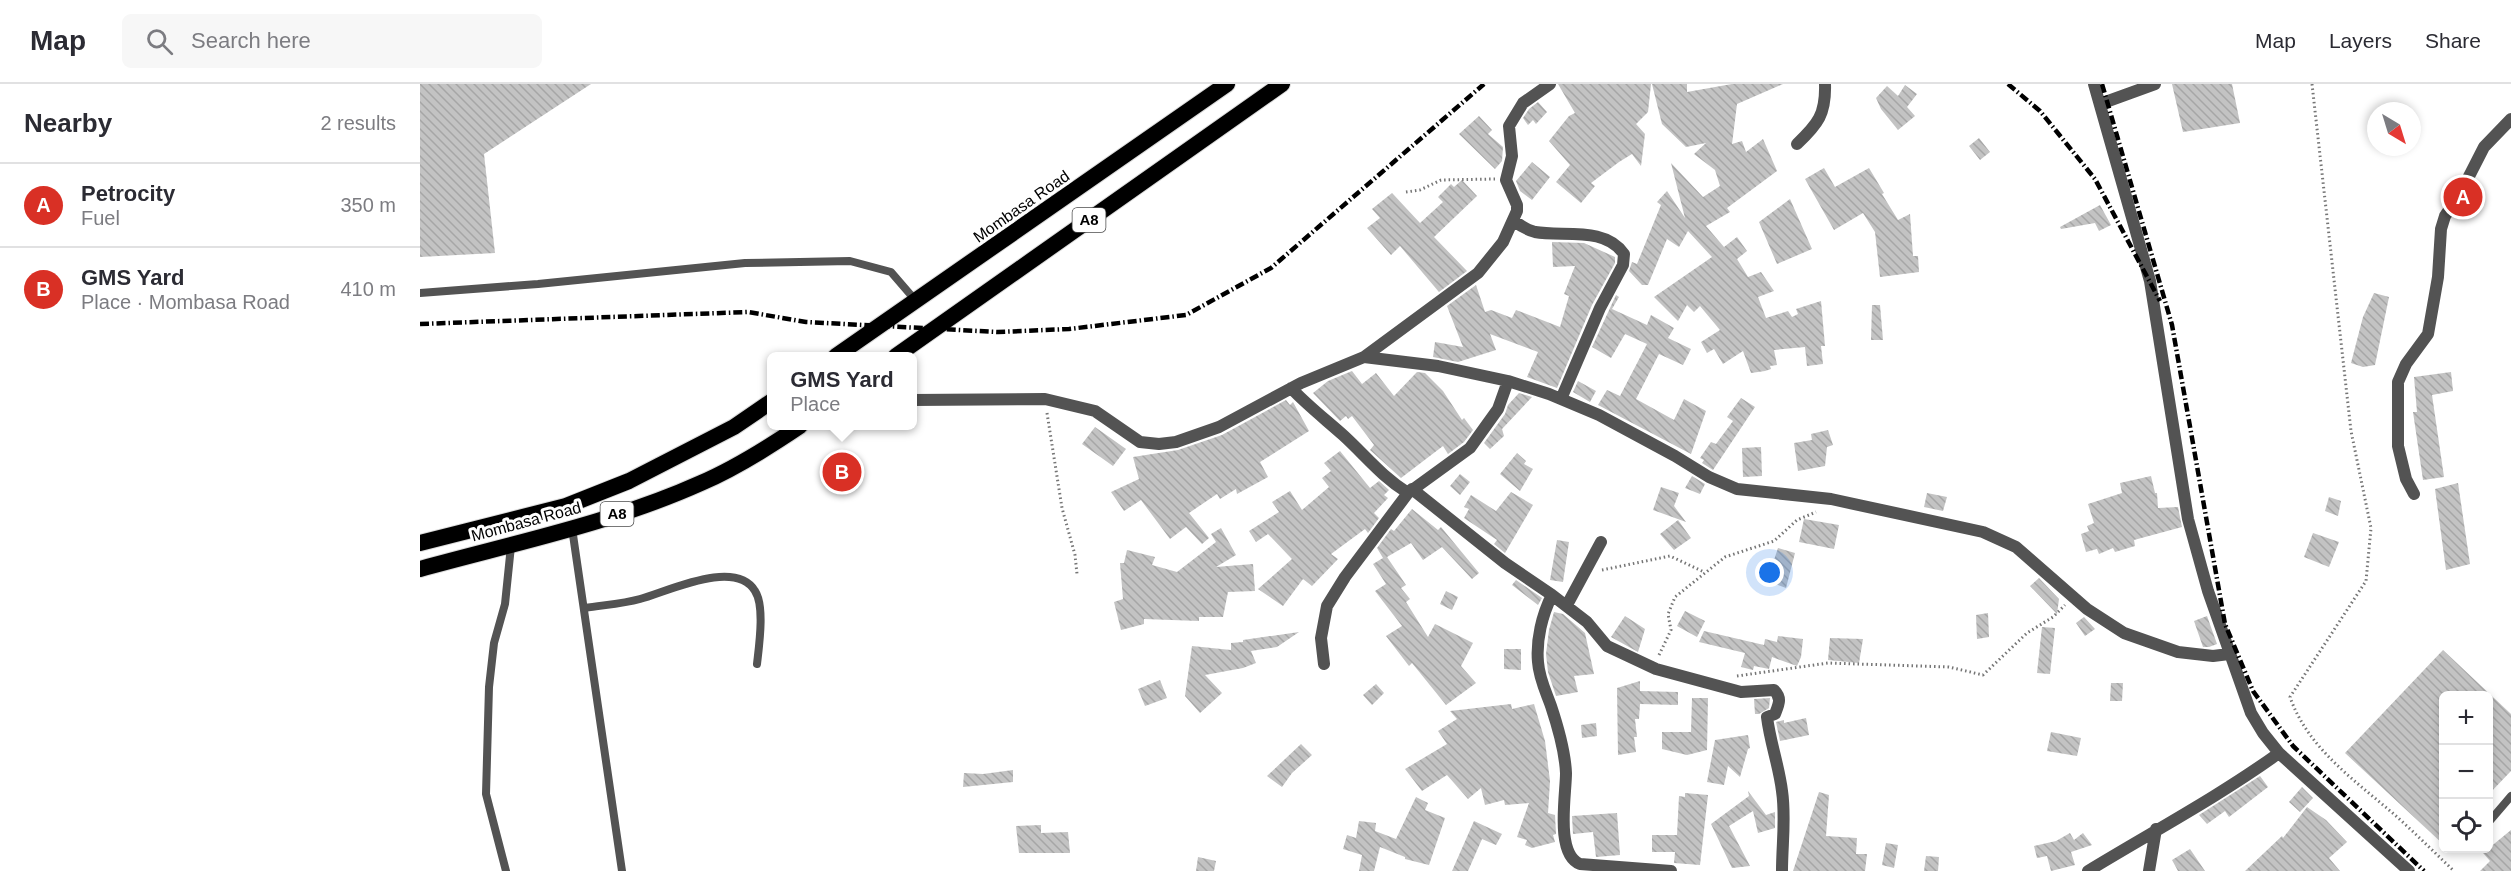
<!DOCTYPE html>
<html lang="en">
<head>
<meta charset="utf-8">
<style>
	:root { --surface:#fff; --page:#f7f7f7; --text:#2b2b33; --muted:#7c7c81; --line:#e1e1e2; --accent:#d93025 }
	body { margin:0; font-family:Helvetica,sans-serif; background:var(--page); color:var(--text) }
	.controls { position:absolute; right:18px; bottom:18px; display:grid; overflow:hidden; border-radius:9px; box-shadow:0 3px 9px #0003 }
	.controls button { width:54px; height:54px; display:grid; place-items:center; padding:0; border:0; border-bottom:2px solid var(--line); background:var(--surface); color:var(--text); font:30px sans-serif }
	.compass { position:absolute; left:1947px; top:18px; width:54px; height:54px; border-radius:50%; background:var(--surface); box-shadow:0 3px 9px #0003; rotate:142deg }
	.you { position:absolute; left:1350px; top:489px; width:21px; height:21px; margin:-15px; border:4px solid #fff; border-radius:50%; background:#1a73e8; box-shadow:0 0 0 9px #1a73e833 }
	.badge { display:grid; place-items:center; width:39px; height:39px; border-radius:50%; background:var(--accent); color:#fff; font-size:20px; font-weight:700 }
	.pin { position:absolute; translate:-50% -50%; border:3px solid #fff; box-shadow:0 2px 6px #0006 }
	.popup { position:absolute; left:347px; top:268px; width:150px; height:78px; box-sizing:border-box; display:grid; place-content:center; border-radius:9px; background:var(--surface); filter:drop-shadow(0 2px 4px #0005); font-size:20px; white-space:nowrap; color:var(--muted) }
	.popup b { font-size:22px; color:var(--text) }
	.popup::after { content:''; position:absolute; left:50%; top:100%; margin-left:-12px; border:12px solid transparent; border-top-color:var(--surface) }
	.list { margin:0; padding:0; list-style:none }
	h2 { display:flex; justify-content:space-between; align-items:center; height:78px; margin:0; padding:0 24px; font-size:26px }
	h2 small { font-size:20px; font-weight:400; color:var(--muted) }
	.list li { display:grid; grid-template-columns:39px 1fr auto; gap:18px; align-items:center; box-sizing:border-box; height:84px; padding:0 24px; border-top:2px solid var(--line) }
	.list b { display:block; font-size:22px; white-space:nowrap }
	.list p { margin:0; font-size:20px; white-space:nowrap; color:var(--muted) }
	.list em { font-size:20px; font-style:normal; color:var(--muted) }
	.icon { flex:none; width:33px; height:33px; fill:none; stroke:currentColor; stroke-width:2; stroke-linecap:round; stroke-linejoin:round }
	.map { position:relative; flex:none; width:2091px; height:787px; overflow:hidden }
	header { display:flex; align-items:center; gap:36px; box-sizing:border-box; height:84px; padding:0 30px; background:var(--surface); border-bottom:2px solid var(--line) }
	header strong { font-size:28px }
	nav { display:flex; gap:33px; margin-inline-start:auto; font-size:21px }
	.search { width:420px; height:54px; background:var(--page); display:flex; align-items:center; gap:15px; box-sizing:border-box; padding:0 21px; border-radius:9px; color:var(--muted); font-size:22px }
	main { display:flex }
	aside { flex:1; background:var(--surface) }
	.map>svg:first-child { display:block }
</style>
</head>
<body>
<header>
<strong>Map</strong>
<div class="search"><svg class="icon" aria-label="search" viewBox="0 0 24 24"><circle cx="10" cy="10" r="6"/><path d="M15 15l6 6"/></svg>Search here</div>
<nav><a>Map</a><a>Layers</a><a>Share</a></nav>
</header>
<main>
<aside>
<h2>Nearby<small>2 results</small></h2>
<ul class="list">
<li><span class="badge">A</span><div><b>Petrocity</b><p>Fuel</p></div><em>350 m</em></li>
<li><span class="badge">B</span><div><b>GMS Yard</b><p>Place · Mombasa Road</p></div><em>410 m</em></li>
</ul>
</aside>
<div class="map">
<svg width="2091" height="787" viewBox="0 0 2091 787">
	<defs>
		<pattern id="building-back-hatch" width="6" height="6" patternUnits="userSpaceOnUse" patternTransform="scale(1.5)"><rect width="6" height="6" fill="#c3c3c3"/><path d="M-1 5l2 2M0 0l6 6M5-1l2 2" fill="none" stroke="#a6a6a6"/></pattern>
	</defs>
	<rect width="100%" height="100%" fill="#fff"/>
	<path fill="url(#building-back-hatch)" d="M0,0H171L64,70L75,169L0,173Z
		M1138,0H1231L1228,28L1216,40L1225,50L1221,82L1212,70L1199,78L1171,99L1175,102L1161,119L1136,98L1150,81L1129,57L1149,32L1155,29Z
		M1232,0H1267V8L1312,0H1363L1317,20L1312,60L1322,57L1326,68L1343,55L1357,87L1307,124L1310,128L1286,142L1304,163L1317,153L1327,167L1317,175L1328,193L1341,188L1354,207L1338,213L1346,234L1368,227L1372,233L1378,230L1376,225L1401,217L1405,262H1401L1403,280L1387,282L1385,263L1354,266L1357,281L1350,282L1351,285L1345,287L1331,289L1323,267L1303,280L1294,265L1287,269L1281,258L1300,246L1280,222L1274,228L1267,221L1258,237L1234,213L1292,173L1268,147L1259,163L1247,155L1228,201H1222L1209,187L1212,178L1217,180L1241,121L1237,118L1247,107L1265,134L1251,79L1283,113L1300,102L1295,86L1274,70L1286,59L1266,63L1242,40Z
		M1752,0H1812L1820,39L1763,48Z
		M1485,1L1497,10L1487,23L1495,32L1478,46L1461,25L1456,14L1467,2L1478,12Z
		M1118,18L1127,28L1116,40L1113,36L1108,41L1103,34L1109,25Z
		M1059,32L1072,46L1068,50L1083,63L1082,77L1075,85L1039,50Z
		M1559,54L1570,68L1560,76L1549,62Z
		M1112,78L1130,93L1112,116L1100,107L1096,97Z
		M1404,84L1415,103L1449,84L1464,109L1462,110L1478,136L1490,130L1493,172H1498L1499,188L1460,193L1455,148L1443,129L1414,146L1385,95Z
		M1042,96L1057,112L1014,153L1047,187L1019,208L980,162L971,171L947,144L960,134L952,125L972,109L1000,139L1023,118L1018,113L1031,100L1034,103Z
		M1370,115L1392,165L1357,180L1339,138Z
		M1680,121L1691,141L1679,147L1675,139L1641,145L1640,143Z
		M1132,158L1164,159L1195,173V179L1172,221L1137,304L1107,293L1118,268L1070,250L1076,266L1038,278L1013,273L1015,258L1043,263L1027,222L1056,201L1065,228L1071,226L1092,234L1096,226L1140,243L1149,212L1144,210L1155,182L1133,183Z
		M1954,209L1969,213L1955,281L1943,283L1931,279L1943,233Z
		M1196,211L1199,213L1192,225L1227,241L1231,231L1254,244L1248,254L1271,265L1263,281L1239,270L1216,315L1254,336L1264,315L1286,327L1271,370L1178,321L1187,306L1200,312L1227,260L1205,250L1191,274L1172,263Z
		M1452,221H1460L1463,256H1451Z
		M932,287L942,300L956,289L974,312L997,288L1005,289L1023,307L1042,336L1044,334L1053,346L1044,358L1028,370L1023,362L981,394L950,366L954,361L932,332L928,335L926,332L920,337L893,309L908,297Z
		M2031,288L2033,307L2012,311L2024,393L2003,396L1993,328H1997L1994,293Z
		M1158,297L1176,307L1170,318L1153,308Z
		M1099,309L1112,313L1082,345L1084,352L1070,365L1064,359L1085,330L1088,321Z
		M1321,314L1335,323L1293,386L1282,379L1284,376L1280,374L1291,358L1296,360L1313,337L1307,333Z
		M866,316L870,321L873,318L889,347L840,378L848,393L817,410L816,405L800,415L797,410L769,429L789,454L782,460L766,443L750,455L721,416L704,427L691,408L719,395L713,373L758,366L802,351Z
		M675,343L706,365L693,382L662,360Z
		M1408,346L1413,361L1407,363L1405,382L1378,387L1374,359L1392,356L1391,350Z
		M1341,363L1342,392L1323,393L1322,364Z
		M920,367L950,404L959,397L969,406L964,411L968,414L954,429L959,434L948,449L945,445L911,470L918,475L892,502L883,495L863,522L838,505L872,475L848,450L836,458L829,447L859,428L852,418L870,407L882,426L909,403L902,394L911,387L904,379Z
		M1097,369L1106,377L1104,380L1113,385L1100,407L1080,390Z
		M414,382H430L429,395L413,398Z
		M1040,390L1050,398L1040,411L1030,402Z
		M1272,392L1285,400L1280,410L1265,404Z
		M1731,392L1735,409H1737L1738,424L1758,423L1762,443L1714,456L1715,462L1695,468L1693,464L1679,470L1677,465L1666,468L1661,450L1669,447L1667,442L1674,439L1668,420L1702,409L1700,399Z
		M2038,399L2050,480L2026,486L2015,405Z
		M1241,403L1259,409L1254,422L1266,438L1233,426Z
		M1091,408L1113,421L1085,469L1074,460L1077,456L1044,434L1049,425L1044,423L1051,411L1076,427Z
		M1507,409L1527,413L1523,427L1504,423Z
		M1909,413L1921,417L1918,432L1905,427Z
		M992,425L1018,446L1021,443L1059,489L1052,495L1022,463L1003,476L991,459L967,473L986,501L981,504L990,515L986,518L1008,553L1015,540L1053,559L1041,582L1056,599L1026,621L992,579L989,582L966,552L982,542L955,507L966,500L953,480L963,474L957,464L971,445L974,447Z
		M1384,435L1419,441L1414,465L1379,458Z
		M1258,436L1271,454L1254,466L1240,450Z
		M801,444L816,471L796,483L833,480L835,507L808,508L803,533H779V537L724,535V540L701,546L694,518L703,515L700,479H704L707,466L735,473L732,481L757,488L796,458L791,450Z
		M1893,449L1919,458L1909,483L1884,473Z
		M1137,456L1149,458L1143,498L1130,496Z
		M1358,464L1375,469L1366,504L1347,497Z
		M1619,494L1639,515L1637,530L1610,502Z
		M1096,496L1122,514L1118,521L1092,501Z
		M1026,507L1038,513L1032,526L1020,520Z
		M1265,527L1285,537L1277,553L1257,542Z
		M1134,528L1143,530L1165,549L1174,590L1154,592L1158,608L1136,612L1128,588L1126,570L1129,546Z
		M1568,529L1569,553L1557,555L1556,531Z
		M1205,532L1225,545L1218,568L1191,553Z
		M1787,532L1797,560L1789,563H1783L1774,537Z
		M1664,533L1675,545L1665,552L1656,539Z
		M1622,543L1635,544L1630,590L1617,589Z
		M1284,547L1344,561L1345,555L1357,558L1358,552L1383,555L1381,573L1377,582L1352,573L1349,585L1334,582L1333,586L1321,583L1325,569L1279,558Z
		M879,548L857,563L831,567L836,579L823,584L785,591L802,609L780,629L765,612L772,562L811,566V559L823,558V556Z
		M1410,554L1443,555L1439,579L1408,576Z
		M1084,565H1101V586L1084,585Z
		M2023,566L2091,630V687L2068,711V612H2024V761L1925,669Z
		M740,596L747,614L725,622L718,605Z
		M1220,597V607L1258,608V621L1220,620L1219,635H1215L1217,653H1214L1216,668L1198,671L1197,604Z
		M1691,599H1703L1702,617H1690Z
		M956,600L964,609L952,621L943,611Z
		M1272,614H1288L1287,666L1267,671L1242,665V648H1271Z
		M1350,614L1349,624L1339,630H1335L1334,615Z
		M1091,620L1092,625L1114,620L1125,657L1130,697L1128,729L1135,731L1136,750L1133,751L1135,758L1112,764L1105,761L1107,756L1097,753L1109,719L1085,721L1084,716L1065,721L1061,704L1048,715L1027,691L1002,707L985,685L1027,660L1018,647L1037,635L1030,627Z
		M1386,634L1389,651L1360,657L1356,638L1364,636V639Z
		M1176,639L1177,652L1162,654L1161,641Z
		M1631,648L1661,654L1657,672L1627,667Z
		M1328,651L1330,664L1328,665L1320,693L1308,682L1304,701L1287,698L1295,656Z
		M881,660L892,671L872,689L862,703L847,692Z
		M593,686V698L543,703L544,689L563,690Z
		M1840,692L1848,703L1809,733L1805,727L1787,740L1779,731Z
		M1882,703L1893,714L1880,728L1869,718Z
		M1328,707L1346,731L1355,728V744L1338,749L1333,727L1309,742L1330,782L1312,784L1291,740L1329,712Z
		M1399,708L1409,711L1406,752L1437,754L1436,770H1447L1445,787H1373Z
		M1265,709L1288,711L1280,781L1254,779L1255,768H1232V751H1257L1259,712L1265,713Z
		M996,713L1008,719L1005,726L1025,734L1009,781L985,775V773L960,763L954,787H939L942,771L923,765L927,751L936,754L939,737L956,739L955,747L976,755Z
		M1887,723L1906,736L1927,758L1909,774L1920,787H1825L1862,752L1863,754Z
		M1197,729L1200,771L1176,773L1173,748L1153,750L1152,732Z
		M1054,737L1082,750L1076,761L1062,755L1048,787H1032Z
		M621,741V749L648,748L650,769H599L596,742Z
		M2091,746V787H2060L2070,777L2063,769Z
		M1650,749L1654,756L1663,749L1672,761L1651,768L1655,781L1631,787L1627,772L1617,774L1614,762L1636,757Z
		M1466,759L1478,761L1474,784L1462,781Z
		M1770,765L1785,787H1758L1752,776Z
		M1506,772L1519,773L1518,787H1504Z
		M778,773L796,777L794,787H776Z"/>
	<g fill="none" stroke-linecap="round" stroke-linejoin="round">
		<defs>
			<path id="trunk" d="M416,272L807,0
				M476,272L862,0
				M0,459L146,422L209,397L314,343L352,317
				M0,485C94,459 192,439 281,399C316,384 349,363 380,342"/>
		</defs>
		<use href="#trunk" stroke="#dbdbdb" stroke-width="18"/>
		<path stroke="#757575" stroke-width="3" stroke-dasharray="1.5 3" stroke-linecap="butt" d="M1892,0L1931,347L1951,444L1946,497L1870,613C1888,665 1936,697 1976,732C1996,750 2015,769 2034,787
			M986,108L1000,106L1021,96L1075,95
			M627,329L642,424L655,471L657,490
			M1182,486L1250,472L1284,488
			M1239,571L1251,546L1248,530L1255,513L1305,473L1354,457L1377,436L1396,428
			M1317,592L1408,579L1529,583L1563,591L1607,549L1633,533L1645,521"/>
		<path stroke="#535353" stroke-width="8" d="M0,209L118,200L325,179L430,177L471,188L496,217
			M152,444L202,787
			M165,524C183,521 202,520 220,515C247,508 315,474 335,507C345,522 339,562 337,580
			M2068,739L2091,712
			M2048,765V764
			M86,787L66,710L69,603L74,559L85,520L91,462"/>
		<path stroke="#535353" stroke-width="12" d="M1674,0L1730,197L1768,435L1788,507L1831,629L1843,649L1859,669L1989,787
			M1680,20L1735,0
			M1377,60C1398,40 1406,30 1405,0
			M1094,137C1101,142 1107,146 1115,148C1143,153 1185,142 1204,170L1203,181L1180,224L1141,315
			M944,273L1018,282L1088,297L1129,310L1179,331L1255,372L1289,393L1317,405L1411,415L1563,448L1596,463L1667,525L1704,549L1758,568L1793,572L1809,570
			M871,304C887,321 905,335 923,351C946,372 961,392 988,409
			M492,316L625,315L675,327L720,358L739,360L756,358L799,343L881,299L944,273L1058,189L1083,158L1097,127V121L1086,96L1092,72L1089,42L1103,19L1130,0
			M992,405L1085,479L1132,511C1122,531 1116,556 1118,578C1119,594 1126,608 1131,622C1138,643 1145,667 1146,689C1146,711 1135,770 1160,780L1251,787
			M1994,410L1986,395L1978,362V298L1986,280L2008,250L2018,193L2021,145L2025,132L2040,110L2064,63L2091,35
			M1132,511L1167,538L1187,562L1236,585L1321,608L1354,606C1362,614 1359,620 1355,630L1347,633C1350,658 1359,682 1362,707C1366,734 1362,760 1362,787
			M1147,521L1181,458
			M904,580L901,554L907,522L925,493L988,409L1050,364L1078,325L1088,297
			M1668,787C1732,748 1798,713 1859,669
			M1729,787L1736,745"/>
		<use href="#trunk" stroke="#000" stroke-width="16"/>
		<path stroke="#000" stroke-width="4.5" stroke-dasharray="9 3 1.5 3" stroke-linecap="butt" d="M1588,0L1620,27L1675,95L1740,217
			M1682,0L1752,241L1805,540L1833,607L1873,662L2004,787
			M0,240L328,228L386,238L578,248L649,245L766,231L851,184L1064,0"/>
	</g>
	<g text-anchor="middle" stroke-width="6" stroke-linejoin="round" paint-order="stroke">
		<g fill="#fff" stroke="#4c4c4c" stroke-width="1.5">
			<rect x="652.5" y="124" width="33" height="24" rx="4.5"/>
			<rect x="180.5" y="418" width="33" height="24" rx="4.5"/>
		</g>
		<g font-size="15" font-weight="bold" fill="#000">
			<text x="669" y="141">A8</text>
			<text x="197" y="435">A8</text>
		</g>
		<g font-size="16" fill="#000" stroke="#fff">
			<text transform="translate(601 122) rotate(-35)" y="6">Mombasa Road</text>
			<text transform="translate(106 437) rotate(-15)" y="6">Mombasa Road</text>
		</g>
	</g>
</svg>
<div class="controls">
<button>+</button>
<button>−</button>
<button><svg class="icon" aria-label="locate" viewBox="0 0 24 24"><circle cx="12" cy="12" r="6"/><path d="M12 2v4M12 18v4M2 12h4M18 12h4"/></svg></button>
</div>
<svg class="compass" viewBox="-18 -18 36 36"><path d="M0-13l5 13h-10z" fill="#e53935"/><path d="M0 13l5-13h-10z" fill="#7c7c81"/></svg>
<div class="you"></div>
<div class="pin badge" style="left:2043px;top:113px">A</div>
<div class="pin badge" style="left:422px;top:388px">B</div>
<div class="popup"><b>GMS Yard</b>Place</div>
</div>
</main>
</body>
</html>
